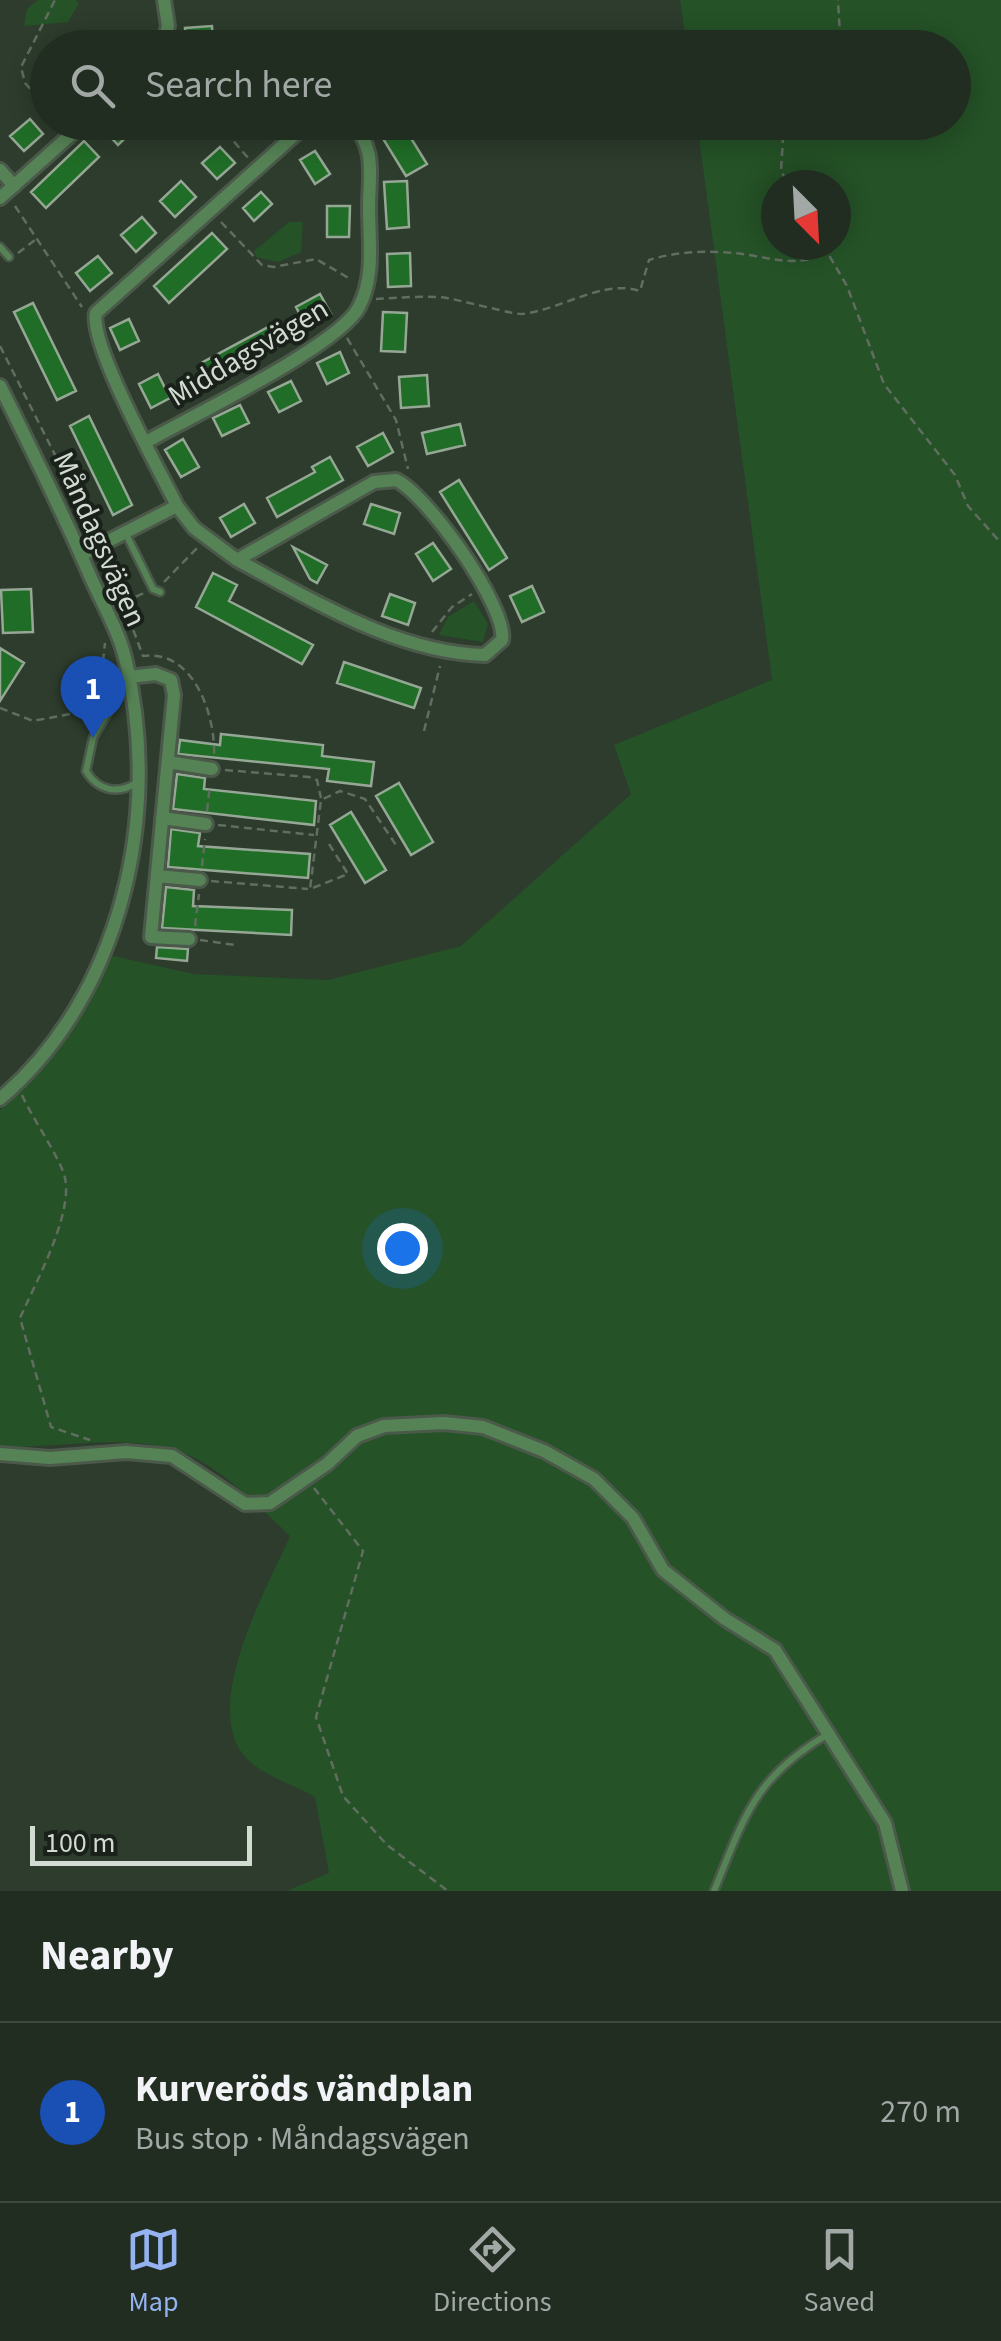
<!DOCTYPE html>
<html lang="en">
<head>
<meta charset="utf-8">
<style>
	:root { --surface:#222d22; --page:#2a352a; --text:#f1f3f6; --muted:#a2a8a5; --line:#3f4940; --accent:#95b2f1 }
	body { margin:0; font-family:"Source Sans 3",sans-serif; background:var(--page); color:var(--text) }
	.compass { position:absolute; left:761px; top:170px; width:90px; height:90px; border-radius:50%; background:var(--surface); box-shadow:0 5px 25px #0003; rotate:156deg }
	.scale { position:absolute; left:30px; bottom:25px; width:222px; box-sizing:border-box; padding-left:10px; border:5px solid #d2dbd1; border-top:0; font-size:28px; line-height:35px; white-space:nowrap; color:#d2dbd1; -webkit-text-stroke:8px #1a211a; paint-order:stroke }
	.you { position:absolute; left:402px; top:1248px; width:35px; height:35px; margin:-25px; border:8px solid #fff; border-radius:50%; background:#1a73e8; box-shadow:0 0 0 15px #1a73e833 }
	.badge { display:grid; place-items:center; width:65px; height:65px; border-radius:50%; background:var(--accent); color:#fff; font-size:32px; font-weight:700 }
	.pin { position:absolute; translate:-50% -82px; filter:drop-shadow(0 2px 5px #0008) }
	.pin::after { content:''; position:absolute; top:52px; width:35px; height:30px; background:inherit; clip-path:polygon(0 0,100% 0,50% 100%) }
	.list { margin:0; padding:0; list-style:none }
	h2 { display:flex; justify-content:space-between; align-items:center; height:130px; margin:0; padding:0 40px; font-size:42px }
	h2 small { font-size:32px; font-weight:400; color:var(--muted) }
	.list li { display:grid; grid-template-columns:65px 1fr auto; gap:30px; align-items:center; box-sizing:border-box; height:180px; padding:0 40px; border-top:2px solid var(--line) }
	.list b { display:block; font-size:38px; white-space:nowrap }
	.list p { margin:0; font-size:32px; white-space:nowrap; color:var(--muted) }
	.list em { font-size:32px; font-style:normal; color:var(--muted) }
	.icon { flex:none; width:55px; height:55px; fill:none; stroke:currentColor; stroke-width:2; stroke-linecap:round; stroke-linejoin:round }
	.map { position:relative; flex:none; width:1001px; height:1891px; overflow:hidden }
	.search { position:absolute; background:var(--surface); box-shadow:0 5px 25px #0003; left:30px; right:30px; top:30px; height:110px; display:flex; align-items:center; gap:25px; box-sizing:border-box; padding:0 35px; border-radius:55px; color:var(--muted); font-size:38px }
	.sheet { height:310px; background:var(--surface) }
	nav { display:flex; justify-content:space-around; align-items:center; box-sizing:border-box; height:140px; border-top:2px solid var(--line); background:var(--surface); font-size:28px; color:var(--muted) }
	nav a { display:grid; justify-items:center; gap:5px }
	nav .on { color:var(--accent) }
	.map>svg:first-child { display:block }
</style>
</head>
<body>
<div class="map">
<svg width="1001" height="1891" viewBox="0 0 1001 1891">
	<rect width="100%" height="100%" fill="#2d3c2d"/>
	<path fill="#255227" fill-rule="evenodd" d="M38,0H76L79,3L68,22L24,26L27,9Z
		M680,0H1001V1891H287L329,1873L315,1797C296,1786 271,1778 254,1765C192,1719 267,1589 290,1536C261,1509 229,1475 193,1457C138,1430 60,1449 0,1447V1110C49,1064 82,1016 113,956L194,974L328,980L461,946L631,794L614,745L772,680L697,123L954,122V48L687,47ZM776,185H836V245H776Z
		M289,222H303L301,252L278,262L256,257L254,251Z
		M474,601L488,624L483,642L439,635L448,617Z"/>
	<path fill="#206d27" stroke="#96a895" stroke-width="2.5" d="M212,26L213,48H186L185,28Z
		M30,119L43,134L24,151L10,136Z
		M112,122H142L118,145L104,130Z
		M378,122H401L427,164L406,176L382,137L389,133Z
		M84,141L99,157L46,208L31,192Z
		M220,147L235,163L217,179L202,163Z
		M315,151L330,174L315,184L300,160Z
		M181,181L196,197L175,217L160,201Z
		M407,181L409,227L387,229L384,182Z
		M261,192L272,204L254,221L243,208Z
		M327,206H350L349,237H327Z
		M142,217L156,233L136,252L121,235Z
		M212,233L227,249L169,303L154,286Z
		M410,253L411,286L388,287L387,254Z
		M98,256L112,273L90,291L76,273Z
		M320,294L331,314L306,326L296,307Z
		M33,303L76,391L57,400L14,312Z
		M383,312L407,313L405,352L381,351Z
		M129,319L139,341L120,350L110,328Z
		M270,326L280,345L213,381L203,362Z
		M340,352L349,373L327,384L317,363Z
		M158,374L170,398L151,408L139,384Z
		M427,375L429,406L401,408L399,377Z
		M291,381L301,401L279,412L268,392Z
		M240,405L249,423L222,436L213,418Z
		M89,416L132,505L113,515L70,426Z
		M460,424L465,445L427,454L422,433Z
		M383,433L393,452L368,466L357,447Z
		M183,439L199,467L181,477L165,450Z
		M330,457L343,480L277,517L267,498L315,472L312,467Z
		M459,480L507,558L489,570L440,492Z
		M244,504L255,523L231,537L220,518Z
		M371,504L400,513L394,534L364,524Z
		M433,543L451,569L433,581L416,554Z
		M293,547L327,565L317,583L310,579Z
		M213,573L237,585L229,601L313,645L302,664L196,607Z
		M532,586L544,612L522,622L510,596Z
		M31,589L33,632L3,633L1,590Z
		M390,594L415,603L408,625L382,616Z
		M0,648L24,663L0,701Z
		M344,662L421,688L414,708L337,683Z
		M221,734L323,745L322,756L374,762L371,786L327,781L329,769L178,754L180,740L220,745Z
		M177,774L205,778L204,789L316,801L314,825L173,809Z
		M399,783L433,842L411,855L376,796Z
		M351,812L386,870L365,883L330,825Z
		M171,829L200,833L198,846L310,854L308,878L168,867Z
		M166,887L194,890L193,906L292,910L291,935L162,928Z
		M157,947L188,949L187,961L156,958Z"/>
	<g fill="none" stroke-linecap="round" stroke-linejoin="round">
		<defs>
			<path id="lane" d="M0,247L9,257
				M126,534L153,589L160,592
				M128,678L93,738L86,771C98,791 118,795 138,782
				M714,1891C745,1815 755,1776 830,1733"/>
			<path id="street" d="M162,48L168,26L164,0
				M0,170L14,186
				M0,198L85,122
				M0,386C32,450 63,513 91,578C103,605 120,633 126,662C162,814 122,995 0,1099
				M146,442C190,417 340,345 359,307C375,276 369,241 369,208C369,175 377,148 351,122
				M177,506C160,471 89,345 96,313L309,122
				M81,555L177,506L194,528L237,560L374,482L396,480C427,494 508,608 502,640L485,655C397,653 313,600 237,560
				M128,677L156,674L171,680L174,695L151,937L189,939
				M168,762L212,769
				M162,818L206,824
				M157,876L200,880
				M0,1454L50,1458L126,1452L172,1456L245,1504L270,1503L327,1464L357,1436L384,1426L444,1423L483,1427L544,1451L594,1479L633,1518L663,1570L725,1619L775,1650L885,1823L902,1891"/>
		</defs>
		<use href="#lane" stroke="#4b594b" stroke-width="11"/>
		<use href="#street" stroke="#4b594b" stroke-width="18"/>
		<path stroke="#606d5f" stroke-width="2.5" stroke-dasharray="8 5" stroke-linecap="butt" d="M829,48L840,36L838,0
			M48,108L25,83L21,67L55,0
			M217,122L249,159
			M784,122L781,171L789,185
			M15,206L82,307
			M221,222L262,265L274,267L316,259L352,280
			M823,245L847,286L884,384L955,475L968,506L1001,543
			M18,253L35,240
			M376,299C399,298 425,295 447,298C459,300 516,315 522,314C561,310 602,279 640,291L649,260C678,251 712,250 742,254C772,258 796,268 826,253
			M347,338L396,420L408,469
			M0,346L94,532
			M106,557L143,656C194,649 216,716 214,757
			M164,582L197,548
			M124,602L144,593
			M432,632L452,607L472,594
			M0,708L33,721L86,711L100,688L105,643
			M424,731L440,666
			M225,770L309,777L317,780L321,798
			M207,811L210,785
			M218,825L314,835
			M329,844L348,874L310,889L321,800L340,791L365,799L396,845
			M202,866L205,839
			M211,881L308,889
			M195,926L199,894
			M200,940L235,945
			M22,1095C32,1118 61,1159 65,1178C73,1215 35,1284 20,1318L51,1427L90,1440
			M314,1488L363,1551L316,1717L343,1796L387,1845L448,1891"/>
		<use href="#lane" stroke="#568356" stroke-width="6"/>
		<use href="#street" stroke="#568356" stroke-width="12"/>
	</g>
	<g text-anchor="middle" stroke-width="8" stroke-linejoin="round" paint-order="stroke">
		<g font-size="30" fill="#d2dbd1" stroke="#1a211a">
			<text transform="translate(248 352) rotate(-31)" y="10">Middagsvägen</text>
			<text transform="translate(100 539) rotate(66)" y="10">Måndagsvägen</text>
		</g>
	</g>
</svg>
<svg class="compass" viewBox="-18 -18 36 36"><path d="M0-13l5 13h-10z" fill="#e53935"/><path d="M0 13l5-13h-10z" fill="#a2a8a5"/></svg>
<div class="scale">100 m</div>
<div class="you"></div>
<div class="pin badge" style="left:93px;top:738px;background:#1a4fb4">1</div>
<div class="search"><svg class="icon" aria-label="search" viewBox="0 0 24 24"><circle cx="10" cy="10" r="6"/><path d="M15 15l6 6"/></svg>Search here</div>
</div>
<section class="sheet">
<h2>Nearby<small></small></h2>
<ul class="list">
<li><span class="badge" style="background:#1a4fb4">1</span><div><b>Kurveröds vändplan</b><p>Bus stop · Måndagsvägen</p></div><em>270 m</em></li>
</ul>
</section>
<nav>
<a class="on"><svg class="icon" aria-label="map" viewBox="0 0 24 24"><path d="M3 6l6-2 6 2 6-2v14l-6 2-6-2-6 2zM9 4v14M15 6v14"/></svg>Map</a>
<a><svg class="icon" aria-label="directions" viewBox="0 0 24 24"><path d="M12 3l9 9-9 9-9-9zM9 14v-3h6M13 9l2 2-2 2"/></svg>Directions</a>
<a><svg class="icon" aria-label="saved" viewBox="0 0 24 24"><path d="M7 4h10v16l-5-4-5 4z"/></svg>Saved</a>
</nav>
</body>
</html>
